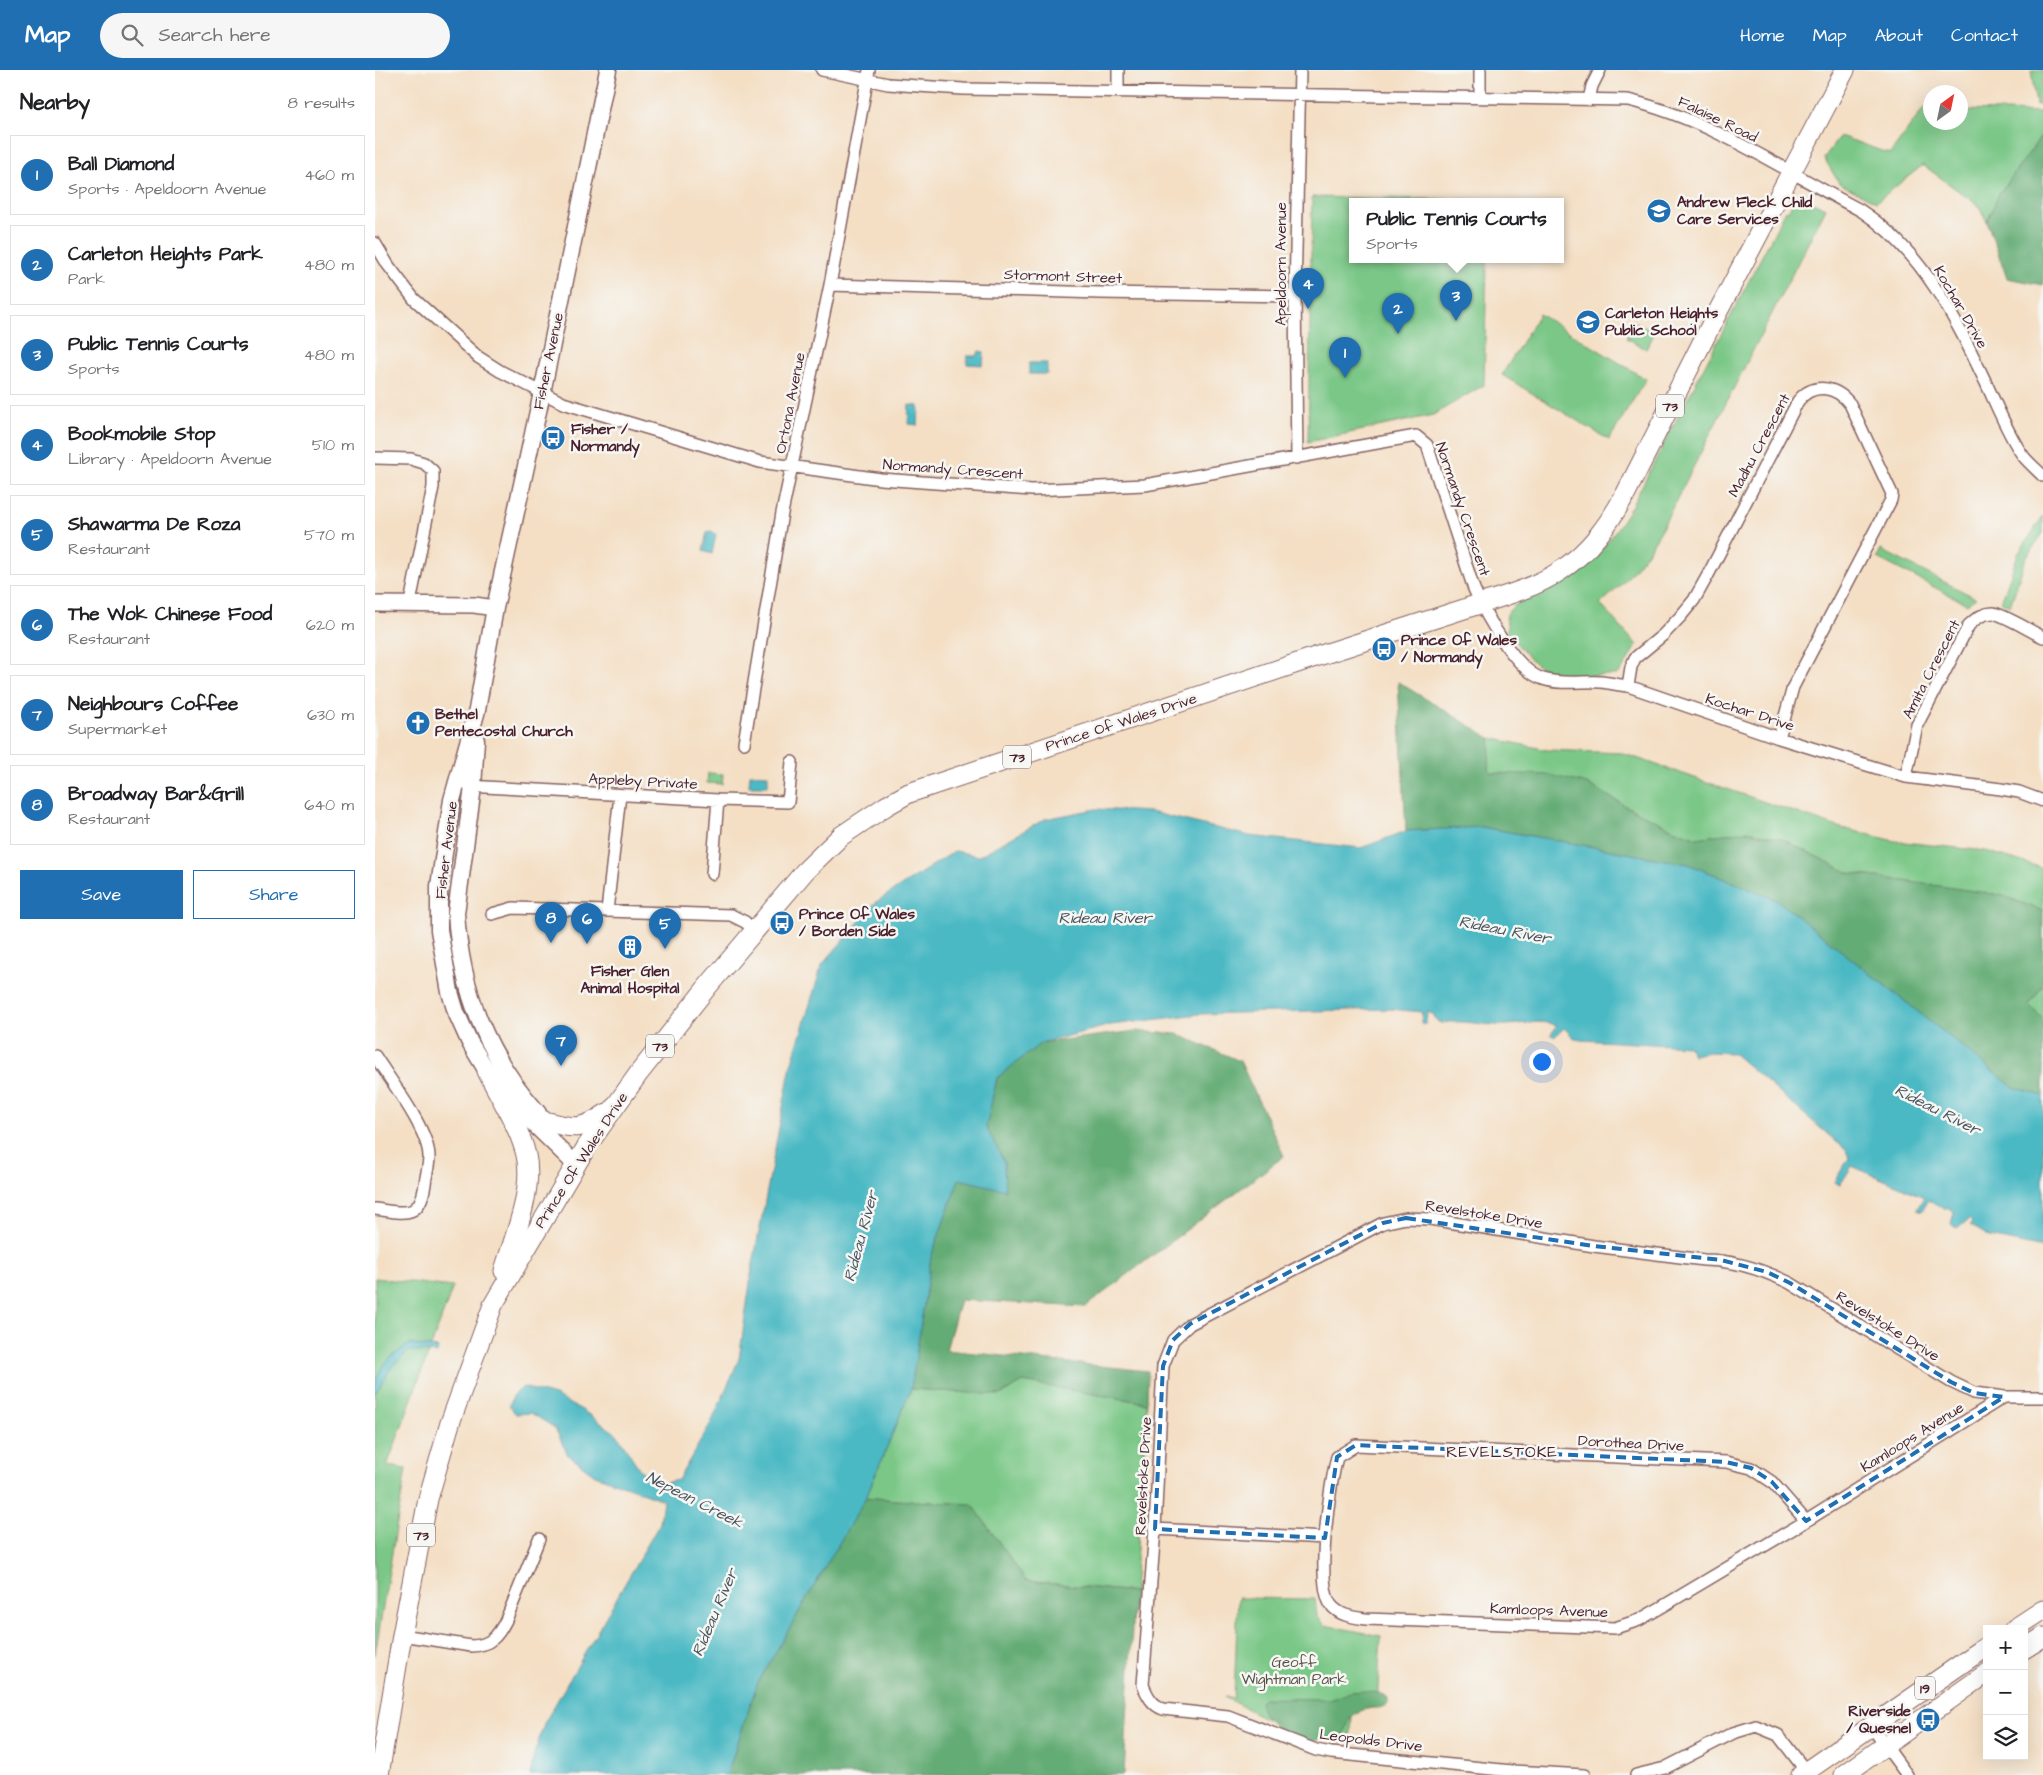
<!DOCTYPE html>
<html lang="en">
<head>
<meta charset="utf-8">
<style>
	:root { --surface:#fff; --page:#f6f6f6; --text:#202124; --muted:#757577; --line:#e0e0e0; --accent:#1f6fb2 }
	body { margin:0; font-family:"Architects Daughter",sans-serif; background:var(--page); color:var(--text) }
	.controls { position:absolute; right:15px; bottom:15px; display:grid; overflow:hidden; border-radius:0px; box-shadow:0 5px 20px #0002 }
	.controls button { width:45px; height:45px; display:grid; place-items:center; padding:0; border:0; border-bottom:1px solid var(--line); background:var(--surface); color:var(--text); font:25px sans-serif }
	.compass { position:absolute; left:1548px; top:15px; width:45px; height:45px; border-radius:50%; background:var(--surface); box-shadow:0 5px 20px #0002; rotate:33deg }
	.you { position:absolute; left:1166px; top:991px; width:18px; height:18px; margin:-12px; border:4px solid #fff; border-radius:50%; background:#1a73e8; box-shadow:0 0 0 8px #1a73e833 }
	.badge { display:grid; place-items:center; width:32px; height:32px; border-radius:50%; background:var(--accent); color:#fff; font-size:16px; font-weight:700 }
	.pin { position:absolute; translate:-50% -41px; filter:drop-shadow(0 1px 2px #0008) }
	.pin::after { content:''; position:absolute; top:26px; width:18px; height:15px; background:inherit; clip-path:polygon(0 0,100% 0,50% 100%) }
	.popup { position:absolute; left:974px; top:128px; width:215px; height:65px; box-sizing:border-box; display:grid; place-content:center; border-radius:0px; background:var(--surface); filter:drop-shadow(0 1px 4px #0005); font-size:16px; white-space:nowrap; color:var(--muted) }
	.popup b { font-size:19px; color:var(--text) }
	.popup::after { content:''; position:absolute; left:50%; top:100%; margin-left:-10px; border:10px solid transparent; border-top-color:var(--surface) }
	.list { margin:0; padding:0; list-style:none }
	h2 { display:flex; justify-content:space-between; align-items:center; height:65px; margin:0; padding:0 20px; font-size:21px }
	h2 small { font-size:16px; font-weight:400; color:var(--muted) }
	.list li { display:grid; grid-template-columns:32px 1fr auto; gap:15px; align-items:center; box-sizing:border-box; height:80px; margin:0 10px 10px; padding:0 10px; border:1px solid var(--line); border-radius:0px }
	.list b { display:block; font-size:19px; white-space:nowrap }
	.list p { margin:0; font-size:16px; white-space:nowrap; color:var(--muted) }
	.list em { font-size:16px; font-style:normal; color:var(--muted) }
	.actions { display:flex; gap:10px; padding:15px 20px }
	.actions a { flex:1; padding:11px 0; border:1px solid var(--accent); border-radius:0px; text-align:center; font-size:18px; color:var(--accent) }
	.actions .main { background:var(--accent); color:#fff }
	.icon { flex:none; width:28px; height:28px; fill:none; stroke:currentColor; stroke-width:2; stroke-linecap:round; stroke-linejoin:round }
	.map { position:relative; flex:none; width:1668px; height:1705px; overflow:hidden }
	header { display:flex; align-items:center; gap:30px; box-sizing:border-box; height:70px; padding:0 25px; background:var(--accent); color:#fff }
	header strong { font-size:24px }
	nav { display:flex; gap:28px; margin-inline-start:auto; font-size:18px }
	.search { width:350px; height:45px; background:var(--page); display:flex; align-items:center; gap:12px; box-sizing:border-box; padding:0 18px; border-radius:28px; color:var(--muted); font-size:19px }
	main { display:flex }
	aside { flex:1; background:var(--surface) }
	.map>svg:first-child { display:block }
</style>
</head>
<body>
<header>
<strong>Map</strong>
<div class="search"><svg class="icon" aria-label="search" viewBox="0 0 24 24"><circle cx="10" cy="10" r="6"/><path d="M15 15l6 6"/></svg>Search here</div>
<nav><a>Home</a><a>Map</a><a>About</a><a>Contact</a></nav>
</header>
<main>
<aside>
<h2>Nearby<small>8 results</small></h2>
<ul class="list">
<li><span class="badge">1</span><div><b>Ball Diamond</b><p>Sports · Apeldoorn Avenue</p></div><em>460 m</em></li>
<li><span class="badge">2</span><div><b>Carleton Heights Park</b><p>Park</p></div><em>480 m</em></li>
<li><span class="badge">3</span><div><b>Public Tennis Courts</b><p>Sports</p></div><em>480 m</em></li>
<li><span class="badge">4</span><div><b>Bookmobile Stop</b><p>Library · Apeldoorn Avenue</p></div><em>510 m</em></li>
<li><span class="badge">5</span><div><b>Shawarma De Roza</b><p>Restaurant</p></div><em>570 m</em></li>
<li><span class="badge">6</span><div><b>The Wok Chinese Food</b><p>Restaurant</p></div><em>620 m</em></li>
<li><span class="badge">7</span><div><b>Neighbours Coffee</b><p>Supermarket</p></div><em>630 m</em></li>
<li><span class="badge">8</span><div><b>Broadway Bar&amp;Grill</b><p>Restaurant</p></div><em>640 m</em></li>
</ul>
<div class="actions"><a class="main">Save</a><a>Share</a></div>
</aside>
<div class="map">
<svg width="1668" height="1705" viewBox="0 0 1668 1705">
	<rect width="100%" height="100%" fill="#f6f6f2"/>
	<filter id="ink" filterUnits="userSpaceOnUse"><feTurbulence type="fractalNoise" baseFrequency=".02" numOctaves="2"/><feDisplacementMap in="SourceGraphic" scale="10" xChannelSelector="R" yChannelSelector="G"/><feConvolveMatrix kernelMatrix="1 2 1 2 8 2 1 2 1" color-interpolation-filters="sRGB"/></filter>
	<filter id="wash" filterUnits="userSpaceOnUse"><feTurbulence type="fractalNoise" baseFrequency=".0096" numOctaves="4" result="noise"/><feDisplacementMap in="SourceGraphic" scale="20" xChannelSelector="R" yChannelSelector="G"/><feGaussianBlur stdDeviation="1.12" result="paint"/><feColorMatrix in="noise" values="0 0 0 0 0 0 0 0 0 0 0 0 0 0 0 0 0 1.4 0 .05"/><feComposite in="paint" operator="in"/></filter>
	<g filter="url(#wash)">
		<rect width="100%" height="100%" fill="#f4dfc5"/>
		<path fill="#7ac787" stroke="#627359" d="M1656,0H1668V34L1661,35Z
			M1549,38L1555,39L1556,52H1586V40L1668,42V64L1624,124L1612,152L1604,136L1548,95L1501,132L1464,113L1449,88L1465,66L1515,84Z
			M937,127L1113,130V132H977V190H1112L1109,315L1058,345L933,372Z
			M1426,127L1451,138L1285,462C1268,491 1250,513 1225,534L1262,575C1254,585 1251,599 1241,605C1217,605 1185,611 1165,597C1151,587 1141,572 1131,560L1133,558C1131,551 1130,545 1135,540C1144,529 1171,522 1183,516C1215,500 1238,466 1256,437L1411,140L1413,141L1418,132Z
			M1164,244L1271,309L1234,370L1127,305Z
			M1261,252L1280,263L1271,279L1251,268Z
			M1668,446V463L1651,488L1635,536L1626,532L1643,484Z
			M1506,480L1601,528L1592,534L1502,488Z
			M1115,668L1173,680L1247,683L1463,757L1520,771L1611,781L1661,796L1668,799V841L1625,825L1474,803L1407,769L1371,761L1322,768L1298,759L1256,739L1212,714L1117,703L1114,700Z
			M333,703L348,704L347,714L332,713Z
			M1668,915V949L1654,935Z
			M0,1208L78,1217L12,1396L31,1399L0,1585Z
			M648,1312L772,1333L759,1522L651,1511L597,1434L519,1430L491,1427L536,1319L625,1325Z
			M863,1528L940,1529L942,1546L950,1555L1006,1566L1002,1635L978,1634L975,1672L928,1668L849,1627L859,1628Z"/>
		<path fill="#63ac74" stroke="#566650" d="M1668,64V215L1632,208L1612,152L1624,124Z
			M1023,612L1115,668L1114,700L1117,703L1175,705L1212,714L1256,739L1298,759L1322,768L1371,761L1407,769L1474,803L1626,825L1668,841V915L1654,935L1668,949V1026L1638,1017L1402,830L1313,794L1106,757L1031,761Z
			M761,961L802,964L865,991L909,1086L710,1237L585,1230L571,1280L773,1301L772,1333L648,1312L625,1325L536,1319L556,1187L584,1108L629,1119V1092L611,1057L622,1008L666,973Z
			M491,1427L519,1430L597,1434L651,1511L759,1522L749,1705H352L382,1614Z
			M989,1621L1004,1623L1013,1629V1633C1008,1638 1004,1638 998,1638C975,1641 972,1650 969,1671C961,1671 955,1668 949,1668C944,1668 939,1673 934,1672C913,1668 887,1653 885,1631L889,1628L957,1629L975,1622Z"/>
		<path fill="#4bb9c4" stroke="#4a6c78" d="M604,281L609,282L608,295L592,294V286H602Z
			M654,293H672V304H654Z
			M534,335L544,336L543,355L533,354Z
			M336,461L341,464L337,484L328,481L332,462Z
			M375,704L393,705V716H374Z
			M721,739L775,742L874,766L986,778L1031,761L1106,757L1313,794L1402,830L1638,1017L1668,1026V1178L1615,1167L1595,1155L1597,1152L1594,1149L1582,1159L1576,1154L1579,1142L1572,1137L1570,1139L1554,1130L1547,1141L1542,1139L1549,1127L1477,1096L1465,1115L1459,1112L1474,1088L1471,1080L1358,983L1334,982L1318,985L1314,976L1205,970L1198,967L1189,958L1179,967L1176,964L1182,956C1165,948 1147,955 1129,955C1108,956 1087,949 1067,953L1062,951L1058,944L1052,942L1051,954L1046,953L1047,942L1014,939L824,944L736,955L666,973L622,1008L611,1057L629,1092L630,1120L584,1109L556,1187L536,1319L491,1427L382,1614L352,1705H155L160,1681L170,1652L285,1453L288,1430L220,1405L193,1385L180,1358L156,1343L141,1344L134,1336L138,1326L148,1317L180,1326L207,1340L242,1364L265,1400L284,1414L303,1410L337,1351L364,1289L377,1199L416,995L447,895L501,832L580,781L604,786L670,749Z
			M34,1274L63,1278L62,1283L35,1281L18,1295L0,1324C0,1297 14,1288 34,1274Z"/>
	</g>
	<g filter="url(#ink)">
		<g fill="none" stroke-linecap="round" stroke-linejoin="round">
			<defs>
				<path id="minor" d="M447,0L513,14L588,19L1253,30C1337,50 1410,101 1485,140C1548,181 1580,248 1611,313C1621,334 1635,369 1649,387C1655,394 1662,400 1668,406
					M743,21V0
					M1105,27V0
					M1214,30L1217,16L1225,0
					M0,173L13,195L39,229L103,287L125,301L188,333L385,392L506,409L657,420L770,415L1041,366L1052,375L1099,519C1110,544 1141,601 1168,609C1186,615 1208,611 1226,612C1235,613 1244,615 1253,616L1404,668L1531,707L1626,719L1644,722L1668,731
					M455,215L725,223L920,226
					M0,388L36,389L49,393L58,401V417L35,533
					M922,388L920,226L925,0
					M1253,616L1256,597L1260,588L1288,565L1305,547L1319,530L1333,505L1423,331C1438,312 1461,316 1475,334L1517,424L1516,430L1418,617L1404,668
					M369,673L407,443L455,215L494,0
					M1531,707L1542,655L1594,555C1601,548 1608,543 1618,543C1628,544 1657,562 1668,567
					M93,716L343,730L413,732L417,692
					M337,804L343,730
					M232,841L245,725
					M117,844L138,838L356,845L370,852L380,861
					M0,986C15,1010 54,1060 54,1087C54,1096 51,1105 50,1114C45,1150 29,1143 0,1139
					M1431,1451L1397,1412L1376,1398L1351,1392L981,1375L962,1387C955,1414 940,1513 956,1535C965,1546 977,1547 991,1549L1240,1558L1264,1550L1285,1538L1431,1451L1629,1327
					M780,1459L950,1468
					M27,1565L96,1576C115,1576 123,1566 131,1550L164,1469
					M1496,1656L1532,1705
					M1209,1705L1137,1701L956,1683L941,1680L853,1646L788,1639C777,1635 772,1625 768,1615L780,1459L788,1296L798,1270L815,1254L1008,1153L1031,1148L1055,1149L1219,1176L1329,1190C1359,1190 1388,1200 1415,1213L1576,1312L1599,1323L1629,1327H1668
					M1261,1705L1290,1698L1358,1663L1381,1656L1403,1665L1434,1705"/>
				<path id="tertiary" d="M0,534L99,535L120,538"/>
				<path id="secondary" d="M101,670L98,717L81,843C86,920 111,985 163,1043
					M200,1094L154,1049L112,1001L95,973L81,942L75,922L64,860V816L77,730L102,640L120,538L167,323L233,0"/>
				<path id="primary" d="M112,1001C125,1028 144,1056 151,1085C159,1120 139,1167 129,1201
					M170,1051C199,1059 206,1061 232,1043
					M1639,1559L1668,1540
					M1649,1579L1668,1567
					M4,1705L27,1565L53,1429L75,1353L118,1235L212,1076L264,1003L333,916L430,801L466,766L511,736L534,723C679,675 823,625 968,578C1008,565 1048,552 1089,539C1122,528 1156,520 1185,501C1215,481 1234,454 1251,423L1339,249L1470,0
					M1426,1705L1612,1576
					M1469,1705L1612,1603"/>
			</defs>
			<use href="#minor" stroke="#866261" stroke-width="14"/>
			<use href="#tertiary" stroke="#866261" stroke-width="18"/>
			<use href="#secondary" stroke="#866261" stroke-width="19"/>
			<use href="#primary" stroke="#866261" stroke-width="21"/>
			<use href="#minor" stroke="#fff" stroke-width="11"/>
			<use href="#tertiary" stroke="#fff" stroke-width="15"/>
			<use href="#secondary" stroke="#fff" stroke-width="16"/>
			<use href="#primary" stroke="#fff" stroke-width="19"/>
		</g>
	</g>
	<path fill="none" stroke="#1f6fb2" stroke-width="4" stroke-dasharray="10 6" stroke-linejoin="round" d="M1031,1148L1219,1176L1346,1190L1392,1202L1415,1213L1576,1312L1599,1323L1629,1327L1431,1451L1397,1412L1376,1398L1351,1392L981,1375L962,1387L950,1468L780,1459L788,1296L798,1270L815,1254L1008,1153Z"/>
	<defs>
		<symbol id="school-disc" viewBox="-11 -11 22 22"><circle r="9.5" fill="#1f6fb2" stroke="#f6f6f2"/><path d="M0-5L7-2L0 1L-7-2ZM-4 1L0 2.5L4 1V4Q0 6-4 4Z" fill="#fff"/></symbol>
		<symbol id="bus-disc" viewBox="-11 -11 22 22"><circle r="9.5" fill="#1f6fb2" stroke="#f6f6f2"/><path d="M-5-6H5V4H4V6H2V4H-2V6H-4V4H-5ZM-3.5-4V0h7V-4ZM-3.5 1.2v1.5H-2V1.2ZM2 1.2v1.5H3.5V1.2Z" fill="#fff"/></symbol>
		<symbol id="church-disc" viewBox="-11 -11 22 22"><circle r="9.5" fill="#1f6fb2" stroke="#f6f6f2"/><path d="M-1.2-6h2.4v3.5h3.3v2.4h-3.3V6h-2.4V-.1h-3.3v-2.4h3.3Z" fill="#fff"/></symbol>
		<symbol id="building-disc" viewBox="-11 -11 22 22"><circle r="9.5" fill="#1f6fb2" stroke="#f6f6f2"/><path d="M-4-6H4V6H1V3H-1V6H-4ZM-2.5-4.3h1.7v1.8h-1.7ZM.8-4.3h1.7v1.8H.8ZM-2.5-1h1.7V.8h-1.7ZM.8-1h1.7V.8H.8Z" fill="#fff"/></symbol>
	</defs>
	<g fill-rule="evenodd">
		<use href="#school-disc" x="1270" y="127" width="28" height="28"/>
		<use href="#school-disc" x="1199" y="238" width="28" height="28"/>
		<use href="#bus-disc" x="164" y="354" width="28" height="28"/>
		<use href="#bus-disc" x="995" y="565" width="28" height="28"/>
		<use href="#church-disc" x="29" y="639" width="28" height="28"/>
		<use href="#bus-disc" x="393" y="839" width="28" height="28"/>
		<use href="#building-disc" x="241" y="863" width="28" height="28"/>
		<use href="#bus-disc" x="1539" y="1636" width="28" height="28"/>
	</g>
	<g text-anchor="middle" stroke-width="5" stroke-linejoin="round" paint-order="stroke">
		<g fill="#f6f6f2" stroke="#7e6067" stroke-width="1">
			<rect x="1281" y="324.5" width="28" height="23" rx="4"/>
			<rect x="628" y="675.5" width="28" height="23" rx="4"/>
			<rect x="271" y="964.5" width="28" height="23" rx="4"/>
			<rect x="32" y="1453.5" width="28" height="23" rx="4"/>
			<rect x="1540" y="1606.5" width="20" height="23" rx="4"/>
		</g>
		<g font-size="14" font-weight="bold" fill="#4a1f2b">
			<text x="1295" y="341">73</text>
			<text x="642" y="692">73</text>
			<text x="285" y="981">73</text>
			<text x="46" y="1470">73</text>
			<text x="1550" y="1623">19</text>
		</g>
		<g font-size="15" fill="#4a1f2b" stroke="#f6f6f2">
			<text transform="translate(1343 49) rotate(26)" y="5">Falaise Road</text>
			<text transform="translate(906 194) rotate(-90)" y="5">Apeldoorn Avenue</text>
			<text transform="translate(688 206) rotate(2)" y="5">Stormont Street</text>
			<text transform="translate(1586 237) rotate(60)" y="5">Kochar Drive</text>
			<text transform="translate(173 291) rotate(-78)" y="5">Fisher Avenue</text>
			<text transform="translate(415 333) rotate(-79)" y="5">Ortona Avenue</text>
			<text transform="translate(1384 375) rotate(-62)" y="5">Madhu Crescent</text>
			<text transform="translate(578 399) rotate(4)" y="5">Normandy Crescent</text>
			<text transform="translate(1088 439) rotate(71)" y="5">Normandy Crescent</text>
			<text transform="translate(1556 599) rotate(-63)" y="5">Amita Crescent</text>
			<text transform="translate(1375 642) rotate(18)" y="5">Kochar Drive</text>
			<text transform="translate(746 652) rotate(-18)" y="5">Prince Of Wales Drive</text>
			<text transform="translate(268 711) rotate(3)" y="5">Appleby Private</text>
			<text transform="translate(71 780) rotate(-83)" y="5">Fisher Avenue</text>
			<text transform="translate(206 1090) rotate(-57)" y="5">Prince Of Wales Drive</text>
			<text transform="translate(1109 1144) rotate(9)" y="5">Revelstoke Drive</text>
			<text transform="translate(1513 1256) rotate(32)" y="5">Revelstoke Drive</text>
			<text transform="translate(1537 1367) rotate(-32)" y="5">Kamloops Avenue</text>
			<text transform="translate(1256 1373) rotate(3)" y="5">Dorothea Drive</text>
			<text transform="translate(768 1406) rotate(-87)" y="5">Revelstoke Drive</text>
			<text transform="translate(1174 1540) rotate(2)" y="5">Kamloops Avenue</text>
			<text transform="translate(996 1670) rotate(7)" y="5">Leopolds Drive</text>
		</g>
		<g font-size="15" font-weight="bold" fill="#4a1f2b" stroke="#f6f6f2" text-anchor="start">
			<text x="1302" y="137">Andrew Fleck Child<tspan x="1302" dy="17">Care Services</tspan></text>
			<text x="1230" y="248">Carleton Heights<tspan x="1230" dy="17">Public School</tspan></text>
			<text x="196" y="364">Fisher /<tspan x="196" dy="17">Normandy</tspan></text>
			<text x="1026" y="575">Prince Of Wales<tspan x="1026" dy="17">/ Normandy</tspan></text>
			<text x="60" y="649">Bethel<tspan x="60" dy="17">Pentecostal Church</tspan></text>
			<text x="424" y="849">Prince Of Wales<tspan x="424" dy="17">/ Borden Side</tspan></text>
			<text x="255" y="906" text-anchor="middle">Fisher Glen<tspan x="255" dy="17">Animal Hospital</tspan></text>
			<text x="1536" y="1646" text-anchor="end">Riverside<tspan x="1536" dy="17">/ Quesnel</tspan></text>
		</g>
		<g font-size="15" fill="#585147" stroke="#f6f6f2">
			<text x="919" y="1597">Geoff<tspan x="919" dy="17">Wightman Park</tspan></text>
		</g>
		<g font-size="16" font-style="italic" fill="#4a5561" stroke="#f6f6f2">
			<text x="730" y="853">Rideau River</text>
			<text transform="translate(1130 859) rotate(11)" y="6">Rideau River</text>
			<text transform="translate(1563 1039) rotate(27)" y="6">Rideau River</text>
			<text transform="translate(485 1166) rotate(-75)" y="6">Rideau River</text>
			<text transform="translate(320 1429) rotate(27)" y="6">Nepean Creek</text>
			<text transform="translate(339 1542) rotate(-67)" y="6">Rideau River</text>
		</g>
		<g font-size="16" letter-spacing="1" fill="#4a1f2b" stroke="#f6f6f2">
			<text x="1127" y="1387">REVELSTOKE</text>
		</g>
	</g>
</svg>
<div class="controls">
<button>+</button>
<button>−</button>
<button><svg class="icon" aria-label="layers" viewBox="0 0 24 24"><path d="M12 4l9 5-9 5-9-5zM3 14l9 5 9-5"/></svg></button>
</div>
<svg class="compass" viewBox="-18 -18 36 36"><path d="M0-13l5 13h-10z" fill="#e53935"/><path d="M0 13l5-13h-10z" fill="#757577"/></svg>
<div class="you"></div>
<div class="pin badge" style="left:970px;top:308px">1</div>
<div class="pin badge" style="left:1023px;top:264px">2</div>
<div class="pin badge" style="left:1081px;top:251px">3</div>
<div class="popup"><b>Public Tennis Courts</b>Sports</div>
<div class="pin badge" style="left:933px;top:239px">4</div>
<div class="pin badge" style="left:290px;top:879px">5</div>
<div class="pin badge" style="left:212px;top:874px">6</div>
<div class="pin badge" style="left:186px;top:996px">7</div>
<div class="pin badge" style="left:176px;top:873px">8</div>
</div>
</main>
</body>
</html>
